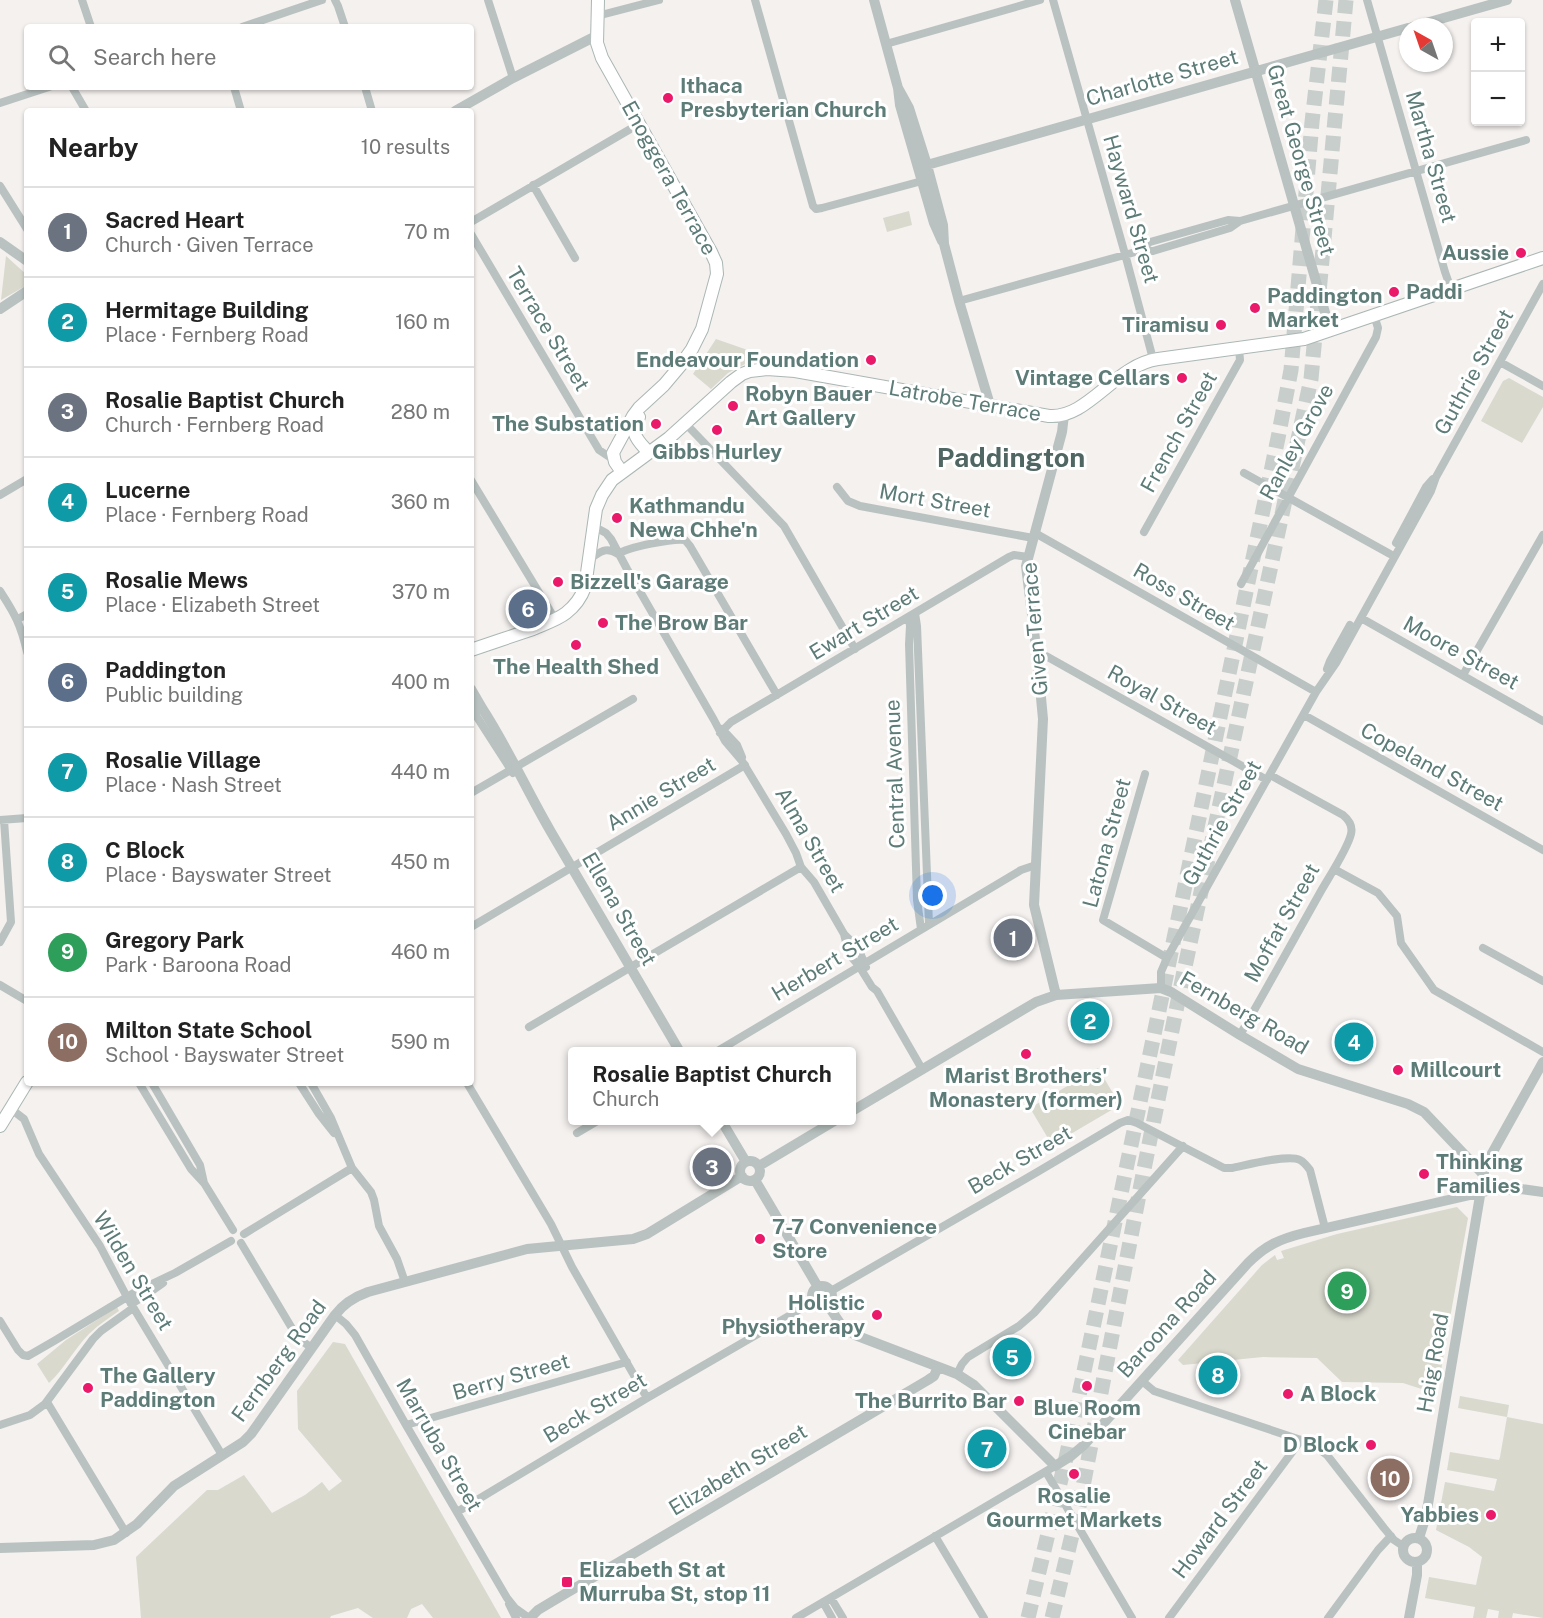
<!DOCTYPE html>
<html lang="en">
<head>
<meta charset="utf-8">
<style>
	:root { --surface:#fff; --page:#f6f6f6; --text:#222; --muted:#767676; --line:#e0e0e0; --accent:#111827 }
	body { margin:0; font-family:"Public Sans",sans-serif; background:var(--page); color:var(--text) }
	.controls { position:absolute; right:18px; top:18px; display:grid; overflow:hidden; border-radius:6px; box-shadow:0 2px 4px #0004 }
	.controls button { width:54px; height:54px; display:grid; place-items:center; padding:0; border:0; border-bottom:2px solid var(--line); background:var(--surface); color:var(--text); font:30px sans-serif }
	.compass { position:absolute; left:1399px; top:18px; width:54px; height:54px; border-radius:50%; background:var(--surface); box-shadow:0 2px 4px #0004; rotate:320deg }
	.you { position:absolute; left:933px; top:896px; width:21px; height:21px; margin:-15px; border:4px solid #fff; border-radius:50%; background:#1a73e8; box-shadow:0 0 0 9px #1a73e833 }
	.badge { display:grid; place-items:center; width:39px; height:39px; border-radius:50%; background:var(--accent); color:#fff; font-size:20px; font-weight:700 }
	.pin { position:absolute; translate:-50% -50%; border:3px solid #fff; box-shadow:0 2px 6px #0006 }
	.popup { position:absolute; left:568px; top:1047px; width:288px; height:78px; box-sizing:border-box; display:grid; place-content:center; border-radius:6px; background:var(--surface); filter:drop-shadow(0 2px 4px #0005); font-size:20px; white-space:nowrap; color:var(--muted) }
	.popup b { font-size:22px; color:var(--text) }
	.popup::after { content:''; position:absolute; left:50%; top:100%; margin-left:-12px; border:12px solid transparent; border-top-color:var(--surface) }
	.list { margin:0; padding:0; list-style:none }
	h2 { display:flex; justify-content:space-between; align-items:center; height:78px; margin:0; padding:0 24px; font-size:26px }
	h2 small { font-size:20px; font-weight:400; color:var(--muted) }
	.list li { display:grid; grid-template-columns:39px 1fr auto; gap:18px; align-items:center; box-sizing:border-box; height:90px; padding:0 24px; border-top:2px solid var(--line) }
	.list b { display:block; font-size:22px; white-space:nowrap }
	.list p { margin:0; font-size:20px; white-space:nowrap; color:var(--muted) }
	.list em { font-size:20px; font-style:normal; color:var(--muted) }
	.icon { flex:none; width:33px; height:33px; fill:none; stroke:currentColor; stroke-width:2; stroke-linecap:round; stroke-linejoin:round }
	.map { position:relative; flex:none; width:1543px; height:1618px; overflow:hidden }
	.search { position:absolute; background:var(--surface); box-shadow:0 2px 4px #0004; left:24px; top:24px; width:450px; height:66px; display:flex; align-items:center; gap:15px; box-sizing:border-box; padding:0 21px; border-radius:6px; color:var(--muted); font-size:22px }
	.panel { position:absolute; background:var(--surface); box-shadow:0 2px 4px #0004; left:24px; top:108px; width:450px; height:978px; border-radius:6px }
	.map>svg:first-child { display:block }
</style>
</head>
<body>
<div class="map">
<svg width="1543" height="1618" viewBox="0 0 1543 1618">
	<rect width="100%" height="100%" fill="#f4f1ef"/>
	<path fill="#d9d9ce" d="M909,211L912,225L887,232L883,218Z
		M6,256L27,275V285L1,300Z
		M716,339L762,355L728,373L711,389L693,374Z
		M1509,378L1543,397V407L1522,443L1481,421L1503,381Z
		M1098,1068L1120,1105L1052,1145L1030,1108Z
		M1457,1207L1468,1218L1450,1318L1441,1317L1440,1322L1449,1324L1437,1394L1403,1383L1342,1382L1317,1358L1263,1357L1183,1365L1178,1360L1262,1265L1275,1255L1277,1260L1284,1258L1281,1251L1337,1234Z
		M117,1307L119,1311C109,1318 98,1325 89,1334C74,1349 65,1368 49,1383L37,1364L66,1340Z
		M333,1342L345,1344L501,1618H433L422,1604L411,1609L407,1618H373L358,1608L331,1616L330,1618H141L136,1557L207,1490H218L244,1475L272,1513L305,1495L322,1482L329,1491L342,1481L298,1429L297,1391Z
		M1460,1396L1509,1405L1507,1417L1543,1424V1618L1513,1613L1512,1618H1498L1499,1611L1488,1609L1486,1618H1473L1475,1607L1425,1598L1429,1577L1476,1585L1482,1557L1469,1547L1436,1530L1445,1482L1494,1491L1497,1479L1447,1470L1450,1452L1499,1460L1500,1457L1507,1417L1458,1408Z"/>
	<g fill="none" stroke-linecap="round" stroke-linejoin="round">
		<path stroke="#c7cecb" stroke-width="15" stroke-dasharray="15 8" stroke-linecap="butt" d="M1028,1618L1066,1458L1278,438L1291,370L1312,122L1326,0
			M1052,1618L1080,1502L1143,1174L1183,976L1311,379L1346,0"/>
		<defs>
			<path id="secondary" d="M598,0L597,43L602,58L711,252L716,263L717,274L702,329L692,349L680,366L664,385L639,408L633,416L613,453L615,462L622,472
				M639,417C629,435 638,440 649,453
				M471,650C492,643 512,636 533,629C544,624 557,620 566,613C575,606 581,598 585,587L596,509L602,495L612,480L669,438L731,382L742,374L750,371L767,369L795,371L1049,416C1088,419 1115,365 1158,359L1304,339L1543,258
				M0,1126L27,1082"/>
		</defs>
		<use href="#secondary" stroke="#abb7b5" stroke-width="14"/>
		<path stroke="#b9c2c0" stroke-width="8" d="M82,0L91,27
			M335,0L338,6L345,27
			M488,0L513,78
			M755,0L813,206L816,209L822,208L922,181
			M1053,0L1125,254L1153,359
			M1367,0L1445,272L1451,289
			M597,16L659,0
			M242,27L322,0
			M886,44L1040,0
			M72,87L86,111
			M234,87L241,111
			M365,87L372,111
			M0,103L49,87
			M533,185L575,258
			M0,186L27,229
			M471,222L639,124
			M471,234L599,450L614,460
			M1139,251L1150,242L1228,220L1240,221
			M959,301L1139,251H1153L1230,228L1240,221L1526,140
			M1500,362L1543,386
			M685,423L784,526L855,649
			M1244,473L1390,554
			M471,480L555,619
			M837,487L848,501L860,506L1033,538
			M0,495L27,479
			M593,526L606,533L611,539L627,569L714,720L725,741L742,761L786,834L796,853L801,867L814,882L844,934L849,954L859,966L872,987L877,991L922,1069
			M1144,532L1240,360L1239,348
			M1035,533L1316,692
			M1396,543L1426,487L1433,479
			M618,554C628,547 674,538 685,540L690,546L777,695
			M589,559C601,552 605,546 618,554
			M1241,584L1376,337L1378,328L1374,315
			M0,591C15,614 21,625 27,652
			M915,613L917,626L929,924
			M909,618L910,626L909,644L917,900L921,929
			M1361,618L1543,721
			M18,619L27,614
			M1037,655L1046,656L1267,780
			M1327,669L1330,661L1350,625
			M1463,675L1543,535
			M471,701L477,717L513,773
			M1304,715L1543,850
			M722,729L737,745L742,757
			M720,733L731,722L1009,557L1014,555L1028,557
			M1145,774L1103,920L1167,958
			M471,793L633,699
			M0,820L27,818
			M1334,869L1378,893L1397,916L1401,943L1434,990L1543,1052
			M471,927L745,765
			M844,934L858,948L866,967
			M0,942L11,922L4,820
			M1483,948L1543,981
			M0,985L27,1001
			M1161,988V972L1167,958L1316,692L1336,663L1431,491L1436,477L1543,284
			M529,1027L801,867
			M1240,1035C1267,988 1294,939 1321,891C1329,877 1348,848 1351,834C1353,826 1349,820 1343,815L1270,775
			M716,1052C818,991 920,931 1021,870L1036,865
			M139,1083L191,1169L204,1183L233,1230
			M152,1083L200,1165L204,1183
			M299,1083L319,1114L334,1133
			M311,1083L331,1118L352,1168L371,1192L374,1200L379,1226L397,1259L405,1282
			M467,1083L551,1224L572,1267L647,1398
			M11,1109L24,1119L39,1154L100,1246L127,1297L222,1455
			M577,1133L599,1120
			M244,1234L352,1168
			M241,1243L296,1335L299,1339L312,1348
			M831,1291L1039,1171L1120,1123L1128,1120L1137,1123L1224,1168H1232C1247,1165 1288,1154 1300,1160C1304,1162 1307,1166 1310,1170L1325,1228
			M131,1304L146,1295L163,1283
			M335,1315L346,1324L355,1335L406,1425L507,1598L515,1608L529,1618
			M0,1321L18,1350L23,1355L28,1356L54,1341L137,1291L175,1273L231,1241
			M957,1374L962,1364L968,1357L1019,1326L1034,1313L1183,1146
			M1142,1381L1154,1391L1301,1440L1316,1447L1327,1455L1384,1528L1394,1540L1403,1546
			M47,1402L126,1533
			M0,1425L30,1415L45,1404L93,1339L101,1331L133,1308
			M406,1425L627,1362
			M1046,1472L1132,1618
			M457,1512L647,1398L794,1313L813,1300
			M935,1536L984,1618
			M831,1598L843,1618
			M823,1602L832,1618
			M509,1604L516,1618
			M796,1618L1055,1466
			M1169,1618L1301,1440
			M1328,1618L1378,1550L1391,1536"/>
		<path stroke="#b9c2c0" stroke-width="10" d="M874,0L898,88L900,105L934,223L942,241
			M1235,0L1330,330
			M1412,27L1507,0
			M898,88L909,108L927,165L943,225L944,244L959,301L990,405
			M455,111L513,78L596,36
			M927,165L1408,28
			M0,242L27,261
			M0,309L27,291
			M471,689L482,708L471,697
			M482,708C508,748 527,791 551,832L680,1052
			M1056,995L1034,905L1043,719L1037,655L1026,566L1062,432L1064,415
			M852,1111L1036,1002L1056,995L1161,988L1171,992L1240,1035L1298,1069L1408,1104L1424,1112L1481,1172L1490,1184L1499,1189
			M721,1120L746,1162
			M740 1171a10 10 0 1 1 20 0a10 10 0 1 1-20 0Z
			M759,1166L836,1120
			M755,1180L818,1287
			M812 1296a10 10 0 1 1 20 0a10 10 0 1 1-20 0Z
			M827,1304L842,1326L855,1335L957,1374L974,1385L1055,1466L1071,1456L1084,1445L1248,1263C1266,1245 1280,1239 1304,1233L1492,1190L1521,1189L1543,1192
			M1403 1550a12 12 0 1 1 24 0a12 12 0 1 1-24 0Z
			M1419,1538L1426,1516L1485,1166L1543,1062
			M0,1548L94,1545L114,1540L137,1524L174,1486L243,1442L251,1434L335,1315C344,1303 354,1297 368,1292L527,1249L633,1239L647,1234L742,1176
			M530,1618L538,1610L553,1601L928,1380L934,1376L938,1367
			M1409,1618L1417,1575V1562"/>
		<use href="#secondary" stroke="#fff" stroke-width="12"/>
	</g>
	<g fill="#ea196a" stroke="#fff" stroke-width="2">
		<circle cx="668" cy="98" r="6"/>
		<circle cx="1521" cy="253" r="6"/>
		<circle cx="1394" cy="292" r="6"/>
		<circle cx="1255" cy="308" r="6"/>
		<circle cx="1221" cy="325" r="6"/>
		<circle cx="871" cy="360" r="6"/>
		<circle cx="1182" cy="378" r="6"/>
		<circle cx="733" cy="406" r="6"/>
		<circle cx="656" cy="424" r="6"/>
		<circle cx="717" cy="430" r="6"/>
		<circle cx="617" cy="518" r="6"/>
		<circle cx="558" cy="582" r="6"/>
		<circle cx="603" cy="623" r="6"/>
		<circle cx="576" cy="645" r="6"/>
		<circle cx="1026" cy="1054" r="6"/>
		<circle cx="1398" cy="1070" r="6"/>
		<circle cx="1424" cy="1174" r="6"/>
		<circle cx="760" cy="1239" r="6"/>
		<circle cx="877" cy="1315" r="6"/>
		<circle cx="1087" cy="1386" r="6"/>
		<circle cx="88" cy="1388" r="6"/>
		<circle cx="1288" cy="1394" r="6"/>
		<circle cx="1019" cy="1401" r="6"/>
		<circle cx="1371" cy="1445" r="6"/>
		<circle cx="1074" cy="1474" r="6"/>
		<circle cx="1491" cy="1515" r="6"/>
		<rect x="561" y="1576" width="12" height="12" rx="3"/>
	</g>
	<g text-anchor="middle" stroke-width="6" stroke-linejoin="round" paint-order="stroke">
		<g font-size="21" fill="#5d7c77" stroke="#fff">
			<text transform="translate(1162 78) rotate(-16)" y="7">Charlotte Street</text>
			<text transform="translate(1431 157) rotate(74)" y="7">Martha Street</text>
			<text transform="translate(1301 160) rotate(74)" y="7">Great George Street</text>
			<text transform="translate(669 178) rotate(61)" y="7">Enoggera Terrace</text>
			<text transform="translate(1131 209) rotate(74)" y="7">Hayward Street</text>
			<text transform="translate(548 329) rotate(59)" y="7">Terrace Street</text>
			<text transform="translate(1474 372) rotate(-61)" y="7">Guthrie Street</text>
			<text transform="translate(965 401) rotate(10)" y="7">Latrobe Terrace</text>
			<text transform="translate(1179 432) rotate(-61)" y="7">French Street</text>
			<text transform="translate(1297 442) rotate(-61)" y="7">Ranley Grove</text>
			<text transform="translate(935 501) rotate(10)" y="7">Mort Street</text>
			<text transform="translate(1184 597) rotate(30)" y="7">Ross Street</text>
			<text transform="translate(864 623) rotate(-31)" y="7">Ewart Street</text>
			<text transform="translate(1035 629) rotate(-95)" y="7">Given Terrace</text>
			<text transform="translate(1461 653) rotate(29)" y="7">Moore Street</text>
			<text transform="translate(1162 700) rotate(29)" y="7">Royal Street</text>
			<text transform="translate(1432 767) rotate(29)" y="7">Copeland Street</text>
			<text transform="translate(895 774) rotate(-92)" y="7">Central Avenue</text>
			<text transform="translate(661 794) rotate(-31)" y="7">Annie Street</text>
			<text transform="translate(1222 823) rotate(-61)" y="7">Guthrie Street</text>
			<text transform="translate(810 840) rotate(60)" y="7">Alma Street</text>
			<text transform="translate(1107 843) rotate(-75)" y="7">Latona Street</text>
			<text transform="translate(619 909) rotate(60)" y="7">Ellena Street</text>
			<text transform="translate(1282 923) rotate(-61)" y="7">Moffat Street</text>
			<text transform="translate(835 959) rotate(-31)" y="7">Herbert Street</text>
			<text transform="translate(1244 1013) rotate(30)" y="7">Fernberg Road</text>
			<text transform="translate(1020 1160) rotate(-30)" y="7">Beck Street</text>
			<text transform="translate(133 1271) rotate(59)" y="7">Wilden Street</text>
			<text transform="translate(1167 1324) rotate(-48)" y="7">Baroona Road</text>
			<text transform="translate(279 1361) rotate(-54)" y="7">Fernberg Road</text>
			<text transform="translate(1433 1363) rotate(-80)" y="7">Haig Road</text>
			<text transform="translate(511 1377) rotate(-16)" y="7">Berry Street</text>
			<text transform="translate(595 1408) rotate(-31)" y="7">Beck Street</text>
			<text transform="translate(439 1445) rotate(60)" y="7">Marruba Street</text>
			<text transform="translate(738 1470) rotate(-31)" y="7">Elizabeth Street</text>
			<text transform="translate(1220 1519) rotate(-53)" y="7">Howard Street</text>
		</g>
		<g font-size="21" font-weight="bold" fill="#5d7c77" stroke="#fff" text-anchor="start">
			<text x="680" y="93">Ithaca<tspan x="680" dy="24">Presbyterian Church</tspan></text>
			<text x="1509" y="260" text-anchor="end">Aussie</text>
			<text x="1406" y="299">Paddi</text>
			<text x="1267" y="303">Paddington<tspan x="1267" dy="24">Market</tspan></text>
			<text x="1209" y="332" text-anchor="end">Tiramisu</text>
			<text x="859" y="367" text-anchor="end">Endeavour Foundation</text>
			<text x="1170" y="385" text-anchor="end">Vintage Cellars</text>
			<text x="745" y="401">Robyn Bauer<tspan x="745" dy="24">Art Gallery</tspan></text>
			<text x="644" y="431" text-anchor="end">The Substation</text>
			<text x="717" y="459" text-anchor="middle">Gibbs Hurley</text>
			<text x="629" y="513">Kathmandu<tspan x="629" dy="24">Newa Chhe'n</tspan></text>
			<text x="570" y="589">Bizzell's Garage</text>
			<text x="615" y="630">The Brow Bar</text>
			<text x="576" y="674" text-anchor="middle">The Health Shed</text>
			<text x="1410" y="1077">Millcourt</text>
			<text x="1026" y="1083" text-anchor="middle">Marist Brothers'<tspan x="1026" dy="24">Monastery (former)</tspan></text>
			<text x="1436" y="1169">Thinking<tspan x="1436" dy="24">Families</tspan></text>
			<text x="772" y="1234">7-7 Convenience<tspan x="772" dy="24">Store</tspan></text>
			<text x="865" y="1310" text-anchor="end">Holistic<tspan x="865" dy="24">Physiotherapy</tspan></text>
			<text x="100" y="1383">The Gallery<tspan x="100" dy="24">Paddington</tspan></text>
			<text x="1300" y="1401">A Block</text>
			<text x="1007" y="1408" text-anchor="end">The Burrito Bar</text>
			<text x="1087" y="1415" text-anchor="middle">Blue Room<tspan x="1087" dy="24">Cinebar</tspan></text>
			<text x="1359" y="1452" text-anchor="end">D Block</text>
			<text x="1074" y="1503" text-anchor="middle">Rosalie<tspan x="1074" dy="24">Gourmet Markets</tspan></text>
			<text x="1479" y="1522" text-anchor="end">Yabbies</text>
			<text x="579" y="1577">Elizabeth St at<tspan x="579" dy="24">Murruba St, stop 11</tspan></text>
		</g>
		<g font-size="27" font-weight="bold" fill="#506662" stroke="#fff">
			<text x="1011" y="467">Paddington</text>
		</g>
	</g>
</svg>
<div class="controls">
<button>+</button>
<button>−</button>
</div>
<svg class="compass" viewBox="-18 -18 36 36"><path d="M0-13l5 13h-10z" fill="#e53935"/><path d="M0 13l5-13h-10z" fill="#767676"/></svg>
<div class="you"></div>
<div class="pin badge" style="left:1013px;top:938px;background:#6b7280">1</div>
<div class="pin badge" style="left:1090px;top:1021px;background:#0f9aa8">2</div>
<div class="pin badge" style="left:712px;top:1167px;background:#6b7280">3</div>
<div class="popup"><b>Rosalie Baptist Church</b>Church</div>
<div class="pin badge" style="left:1354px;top:1042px;background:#0f9aa8">4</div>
<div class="pin badge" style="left:1012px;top:1357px;background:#0f9aa8">5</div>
<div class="pin badge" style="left:528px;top:609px;background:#5c6f8a">6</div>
<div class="pin badge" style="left:987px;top:1449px;background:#0f9aa8">7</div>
<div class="pin badge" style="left:1218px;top:1375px;background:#0f9aa8">8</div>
<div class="pin badge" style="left:1347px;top:1291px;background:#2e9e5b">9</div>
<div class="pin badge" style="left:1390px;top:1478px;background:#8d6e63">10</div>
<div class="search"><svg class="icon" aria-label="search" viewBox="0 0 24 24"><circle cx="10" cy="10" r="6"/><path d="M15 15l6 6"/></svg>Search here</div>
<section class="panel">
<h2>Nearby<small>10 results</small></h2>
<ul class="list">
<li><span class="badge" style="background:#6b7280">1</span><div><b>Sacred Heart</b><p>Church · Given Terrace</p></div><em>70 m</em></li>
<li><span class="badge" style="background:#0f9aa8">2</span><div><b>Hermitage Building</b><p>Place · Fernberg Road</p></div><em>160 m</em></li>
<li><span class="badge" style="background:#6b7280">3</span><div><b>Rosalie Baptist Church</b><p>Church · Fernberg Road</p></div><em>280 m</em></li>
<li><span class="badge" style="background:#0f9aa8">4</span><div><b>Lucerne</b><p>Place · Fernberg Road</p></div><em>360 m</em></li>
<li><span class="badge" style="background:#0f9aa8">5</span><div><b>Rosalie Mews</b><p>Place · Elizabeth Street</p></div><em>370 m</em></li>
<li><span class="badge" style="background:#5c6f8a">6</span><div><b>Paddington</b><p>Public building</p></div><em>400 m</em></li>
<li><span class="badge" style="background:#0f9aa8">7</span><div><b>Rosalie Village</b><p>Place · Nash Street</p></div><em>440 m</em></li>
<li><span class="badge" style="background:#0f9aa8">8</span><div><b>C Block</b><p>Place · Bayswater Street</p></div><em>450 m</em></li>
<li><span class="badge" style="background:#2e9e5b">9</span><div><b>Gregory Park</b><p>Park · Baroona Road</p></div><em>460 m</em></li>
<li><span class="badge" style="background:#8d6e63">10</span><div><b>Milton State School</b><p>School · Bayswater Street</p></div><em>590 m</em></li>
</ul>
</section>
</div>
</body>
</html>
